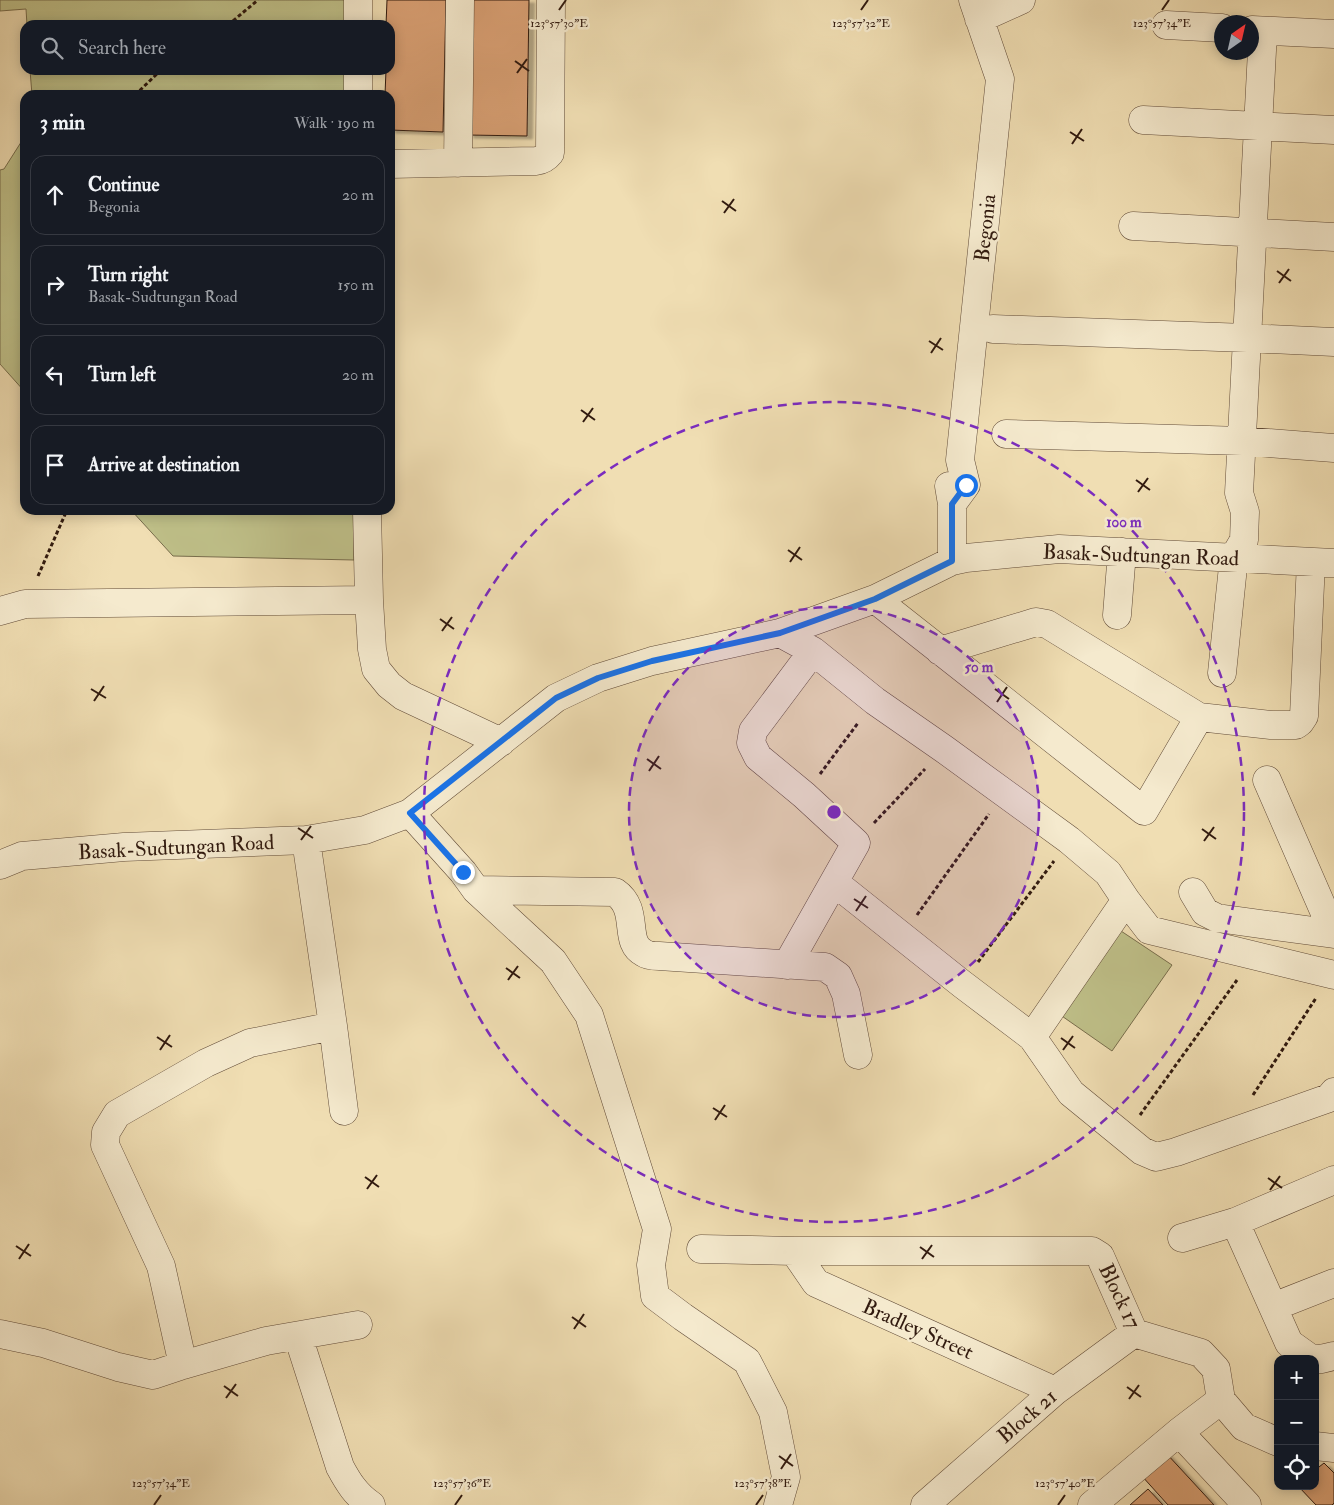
<!DOCTYPE html>
<html lang="en">
<head>
<meta charset="utf-8">
<style>
	:root { --surface:#171b24; --page:#20242c; --text:#f1f3f6; --muted:#9ea1a6; --line:#363941 }
	body { margin:0; font-family:"IM FELL Double Pica",serif; background:var(--page); color:var(--text) }
	.controls { position:absolute; right:15px; bottom:15px; display:grid; overflow:hidden; border-radius:10px; box-shadow:0 2px 12px #0003 }
	.controls button { width:45px; height:45px; display:grid; place-items:center; padding:0; border:0; border-bottom:1px solid var(--line); background:var(--surface); color:var(--text); font:25px sans-serif }
	.compass { position:absolute; left:1214px; top:15px; width:45px; height:45px; border-radius:50%; background:var(--surface); box-shadow:0 2px 12px #0003; rotate:34deg }
	.stop { position:absolute; width:15px; height:15px; margin:-11px; border:4px solid #1a73e8; border-radius:50%; background:#fff }
	.stop.end { background:#1a73e8; border-color:#fff; box-shadow:0 1px 5px #0008 }
	.list { margin:0; padding:0; list-style:none }
	h2 { display:flex; justify-content:space-between; align-items:center; height:65px; margin:0; padding:0 20px; font-size:21px }
	h2 small { font-size:16px; font-weight:400; color:var(--muted) }
	.list li { display:grid; grid-template-columns:32px 1fr auto; gap:15px; align-items:center; box-sizing:border-box; height:80px; margin:0 10px 10px; padding:0 10px; border:1px solid var(--line); border-radius:15px }
	.list b { display:block; font-size:19px; white-space:nowrap }
	.list p { margin:0; font-size:16px; white-space:nowrap; color:var(--muted) }
	.list em { font-size:16px; font-style:normal; color:var(--muted) }
	.icon { flex:none; width:28px; height:28px; fill:none; stroke:currentColor; stroke-width:2; stroke-linecap:round; stroke-linejoin:round }
	.map { position:relative; flex:none; width:1334px; height:1505px; overflow:hidden }
	.search { position:absolute; background:var(--surface); box-shadow:0 2px 12px #0003; left:20px; top:20px; width:375px; height:55px; display:flex; align-items:center; gap:12px; box-sizing:border-box; padding:0 18px; border-radius:15px; color:var(--muted); font-size:19px }
	.panel { position:absolute; background:var(--surface); box-shadow:0 2px 12px #0003; left:20px; top:90px; width:375px; height:425px; border-radius:15px }
	.map>svg:first-child { display:block }
</style>
</head>
<body>
<div class="map">
<svg width="1334" height="1505" viewBox="0 0 1334 1505">
	<defs>
		<filter id="shadow"><feDropShadow dx="5.5" dy="3" stdDeviation="1" flood-color="#0004"/></filter>
	</defs>
	<rect width="100%" height="100%" fill="#f0deb3"/>
	<filter id="stains"><feTurbulence type="fractalNoise" baseFrequency=".004" numOctaves="4"/><feColorMatrix values="0 0 0 0 .2 0 0 0 0 .09 0 0 0 0 .02 0 0 0 .5 -.17"/></filter>
	<radialGradient id="worn" r=".72"><stop offset=".6" stop-color="#630" stop-opacity="0"/><stop offset="1" stop-color="#630" stop-opacity=".3"/></radialGradient>
	<path fill="#bfc089" stroke="#786d4c" d="M0,0H347L348,25H27L26,9L0,11Z
		M30,70H348L349,95H32Z
		M25,136V392L0,364V170L4,169Z
		M131,510H354V560L173,556Z
		M1118,929L1172,965L1112,1051L1059,1014Z"/>
	<path fill="#d89f73" stroke="#311a0f" filter="url(#shadow)" d="M387,0H446L443,132L390,130V95H385L386,70H390V25H386Z
		M470,0H529L527,136L468,135Z
		M1166,1453L1214,1505H1168L1141,1475Z
		M1315,1463L1319,1467L1324,1463L1334,1473V1503L1332,1505H1316L1298,1486H1315Z
		M1148,1489L1163,1505H1130Z"/>
	<g fill="none" stroke-linecap="round" stroke-linejoin="round">
		<defs>
			<path id="street" d="M979,19L1021,0
				M358,25V0
				M1166,25L1222,28
				M1252,30L1334,34
				M358,95V70
				M1143,120L1334,130
				M458,163L460,0
				M390,164L536,161C543,160 546,158 550,153L551,0
				M1133,226L1334,237
				M993,329L1247,338L1334,342
				M1006,434L1242,441L1334,448
				M949,486L952,504V561
				M952,504L966,485L960,460L1000,79L973,0
				M367,510L369,600L372,649L376,669L389,685L403,696L501,742
				M875,599L1144,811L1199,717
				M0,611L25,604L369,600
				M1117,615L1122,552
				M780,633L813,651L875,701L944,749L1069,840L1108,873L1126,900L1149,930L1334,975
				M940,651L1036,622L1047,624L1199,717L1271,725H1296L1300,722L1304,716L1311,562
				M1222,673L1234,557L1244,540L1245,512L1239,493L1263,31
				M1267,780L1334,934
				M410,813L463,872L476,890L553,961L589,1015L657,1229L651,1265L655,1296L683,1317L747,1361L773,1412L786,1477L778,1505
				M306,840L333,1026L344,1111
				M0,865L22,856L124,847L306,840L365,830L410,813L556,698L598,678L652,661L780,633L875,599L952,561L966,558L1059,549L1334,563
				M834,882L962,984L1032,1037L1071,1093L1142,1151L1156,1157L1176,1152L1329,1098L1334,1092
				M476,890L615,892C641,910 622,942 644,953C648,956 655,956 659,956L825,967L838,976L846,994L858,1055
				M1193,892L1205,912L1217,918L1334,934
				M787,965L856,843L804,795L758,757L751,743L753,731L813,651
				M1032,1037L1126,900
				M1235,1222L1289,1343L1310,1358L1321,1359L1334,1356
				M1182,1238L1235,1222L1334,1180
				M701,1249L794,1251H1092L1100,1256L1134,1333L1201,1353L1216,1369L1221,1400L1244,1427L1278,1442
				M794,1251L816,1283L1055,1391
				M1273,1307L1334,1283
				M0,1334L43,1343L118,1367L153,1375L183,1365L266,1341L358,1325
				M298,1336L340,1467C348,1482 356,1495 371,1505
				M183,1365L161,1266L105,1145L106,1132L117,1114L206,1063L250,1043L333,1026
				M1179,1432L1247,1505
				M1315,1446L1334,1448
				M925,1505L1055,1391L1134,1333
				M1092,1505L1179,1432L1221,1400"/>
		</defs>
		<use href="#street" stroke="#614b38" stroke-width="29"/>
		<path stroke="#311a0f" stroke-width="3" stroke-dasharray="4 2.5" stroke-linecap="butt" d="M228,25L258,0
			M135,95L161,70
			M38,576L67,510
			M820,774L858,723
			M874,823L925,769
			M917,915L989,814
			M978,962L1054,861
			M1253,1095L1316,998
			M1140,1115L1237,980"/>
		<use href="#street" stroke="#f5eace" stroke-width="28"/>
	</g>
	<g fill="none" stroke-linecap="round" stroke-linejoin="round">
		<path stroke="#1a73e8" stroke-width="6" d="M463,872L410,813L556,698L598,678L652,661L780,633L875,599L952,561V504L966,485"/>
	</g>
	<path fill="none" stroke="#311a0f" stroke-width="2" d="M559,10L566,0M861,10L868,0M1162,10L1169,0M515,61L529,71M517,73L527,59M1070,132L1084,141M1072,144L1082,129M722,201L736,211M724,213L734,199M1277,271L1291,281M1279,283L1289,269M929,341L943,350M931,353L941,338M581,410L595,420M583,422L593,408M1136,480L1150,490M1138,492L1148,478M788,550L802,560M790,562L800,547M440,619L454,629M442,631L452,617M91,689L106,698M995,689L1009,699M94,701L104,686M997,702L1007,687M647,759L661,769M649,771L659,756M298,828L313,838M1202,829L1216,839M301,840L311,826M1204,841L1214,827M854,899L868,908M856,911L866,896M506,968L520,978M508,980L518,966M157,1037L172,1047M1061,1038L1075,1048M160,1050L170,1035M1063,1050L1073,1036M713,1108L727,1117M715,1120L725,1105M365,1177L379,1187M1268,1178L1282,1188M367,1189L377,1175M1270,1190L1280,1176M16,1246L31,1256M920,1247L934,1257M19,1259L29,1244M922,1259L932,1245M572,1317L586,1327M574,1329L584,1314M224,1386L238,1396M1127,1387L1141,1397M226,1398L236,1384M1129,1399L1139,1385M779,1456L793,1466M781,1469L791,1454M154,1505L161,1495M455,1505L462,1495M756,1505L763,1495M1058,1505L1065,1495"/>
	<circle cx="834" cy="812" r="205" fill="#7b2cbf" fill-opacity=".12"/>
	<g fill="none" stroke="#7b2cbf" stroke-width="2.5" stroke-dasharray="9 6">
		<circle cx="834" cy="812" r="205"/>
		<circle cx="834" cy="812" r="410"/>
	</g>
	<g text-anchor="middle" stroke-width="5" stroke-linejoin="round" paint-order="stroke">
		<g font-size="21" fill="#311a0f" stroke="#f5eace">
			<text transform="translate(985 228) rotate(-84)" y="7">Begonia</text>
			<text transform="translate(1141 555) rotate(2)" y="7">Basak-Sudtungan Road</text>
			<text transform="translate(176 847) rotate(-3)" y="7">Basak-Sudtungan Road</text>
			<text transform="translate(1120 1296) rotate(64)" y="7">Block 17</text>
			<text transform="translate(918 1329) rotate(24)" y="7">Bradley Street</text>
			<text transform="translate(1027 1416) rotate(-41)" y="7">Block 21</text>
		</g>
	</g>
	<g font-size="12" text-anchor="middle" fill="#311a0f" stroke="#f5eace" stroke-width="5" stroke-linejoin="round" paint-order="stroke">
		<text x="861" y="27">123°57'32"E</text>
		<text x="559" y="27">123°57'30"E</text>
		<text x="1162" y="27">123°57'34"E</text>
		<text x="161" y="1487">123°57'34"E</text>
		<text x="462" y="1487">123°57'36"E</text>
		<text x="763" y="1487">123°57'38"E</text>
		<text x="1065" y="1487">123°57'40"E</text>
	</g>
	<circle cx="834" cy="812" r="8" fill="#7b2cbf" stroke="#f5eace" stroke-width="2.5"/>
	<g font-size="15" text-anchor="middle" font-weight="bold" fill="#7b2cbf" stroke="#f5eace" stroke-width="5" stroke-linejoin="round" paint-order="stroke">
		<text x="1124" y="527">100 m</text>
		<text x="979" y="672">50 m</text>
	</g>
	<rect width="100%" height="100%" filter="url(#stains)"/>
	<rect width="100%" height="100%" fill="url(#worn)"/>
</svg>
<div class="controls">
<button>+</button>
<button>−</button>
<button><svg class="icon" aria-label="locate" viewBox="0 0 24 24"><circle cx="12" cy="12" r="6"/><path d="M12 2v4M12 18v4M2 12h4M18 12h4"/></svg></button>
</div>
<svg class="compass" viewBox="-18 -18 36 36"><path d="M0-13l5 13h-10z" fill="#e53935"/><path d="M0 13l5-13h-10z" fill="#9ea1a6"/></svg>
<div class="stop" style="left:966px;top:485px"></div>
<div class="stop end" style="left:463px;top:872px"></div>
<div class="search"><svg class="icon" aria-label="search" viewBox="0 0 24 24"><circle cx="10" cy="10" r="6"/><path d="M15 15l6 6"/></svg>Search here</div>
<section class="panel">
<h2>3 min<small>Walk · 190 m</small></h2>
<ul class="list">
<li><svg class="icon" aria-label="ahead" viewBox="0 0 24 24"><path d="M12 20V5M6 11l6-6 6 6"/></svg><div><b>Continue</b><p>Begonia</p></div><em>20 m</em></li>
<li><svg class="icon" aria-label="right" viewBox="0 0 24 24"><path d="M7 20v-9h11M14 6l5 5-5 5"/></svg><div><b>Turn right</b><p>Basak-Sudtungan Road</p></div><em>150 m</em></li>
<li><svg class="icon" aria-label="left" viewBox="0 0 24 24"><path d="M17 20v-9H6M10 6l-5 5 5 5"/></svg><div><b>Turn left</b></div><em>20 m</em></li>
<li><svg class="icon" aria-label="arrive" viewBox="0 0 24 24"><path d="M6 21V4h12l-3 4 3 4H6"/></svg><div><b>Arrive at destination</b></div></li>
</ul>
</section>
</div>
</body>
</html>
